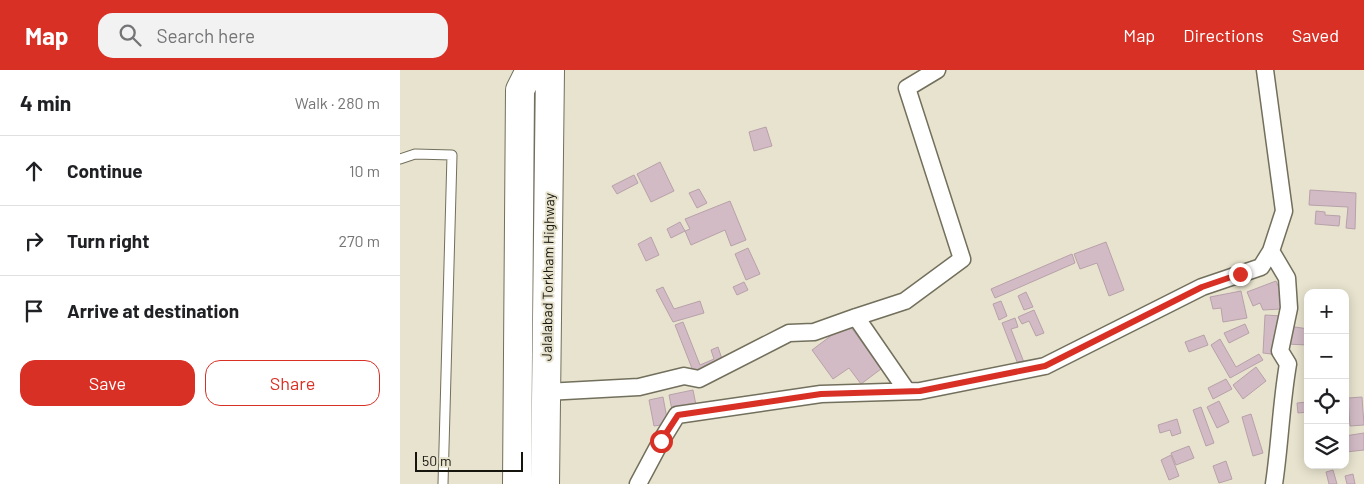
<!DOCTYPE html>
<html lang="en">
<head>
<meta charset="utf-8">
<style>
	:root { --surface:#fff; --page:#f2f2f2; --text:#202124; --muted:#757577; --line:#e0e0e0; --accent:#d93025 }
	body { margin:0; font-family:Barlow,sans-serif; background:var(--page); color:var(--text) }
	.controls { position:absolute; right:15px; bottom:15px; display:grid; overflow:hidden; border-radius:10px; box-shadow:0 2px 12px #0003 }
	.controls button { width:45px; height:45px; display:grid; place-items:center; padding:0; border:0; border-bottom:1px solid var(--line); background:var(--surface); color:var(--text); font:25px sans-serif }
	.scale { position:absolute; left:15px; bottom:12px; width:108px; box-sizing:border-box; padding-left:5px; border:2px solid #15140d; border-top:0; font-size:14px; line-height:18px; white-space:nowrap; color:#15140d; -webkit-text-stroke:4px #e7e3ce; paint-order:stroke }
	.stop { position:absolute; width:15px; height:15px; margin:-11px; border:4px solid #d93025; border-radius:50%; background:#fff }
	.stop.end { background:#d93025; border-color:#fff; box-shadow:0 1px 5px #0008 }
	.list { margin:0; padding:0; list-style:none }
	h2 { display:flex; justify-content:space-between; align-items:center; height:65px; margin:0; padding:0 20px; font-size:21px }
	h2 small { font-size:16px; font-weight:400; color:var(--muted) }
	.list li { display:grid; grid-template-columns:32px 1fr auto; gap:15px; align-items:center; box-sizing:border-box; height:70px; padding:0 20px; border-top:1px solid var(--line) }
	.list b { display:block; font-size:19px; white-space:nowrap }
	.list em { font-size:16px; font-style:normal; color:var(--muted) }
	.actions { display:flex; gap:10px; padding:15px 20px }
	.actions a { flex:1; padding:11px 0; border:1px solid var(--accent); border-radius:15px; text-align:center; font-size:18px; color:var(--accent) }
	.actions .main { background:var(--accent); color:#fff }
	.icon { flex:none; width:28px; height:28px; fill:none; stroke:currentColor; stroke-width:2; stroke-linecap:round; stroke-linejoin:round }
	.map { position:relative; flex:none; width:964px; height:414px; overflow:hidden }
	header { display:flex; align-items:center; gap:30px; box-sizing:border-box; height:70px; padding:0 25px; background:var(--accent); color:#fff }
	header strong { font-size:24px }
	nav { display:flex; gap:28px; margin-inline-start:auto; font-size:18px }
	.search { width:350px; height:45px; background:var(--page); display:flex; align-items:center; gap:12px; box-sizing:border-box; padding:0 18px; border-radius:15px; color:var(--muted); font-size:19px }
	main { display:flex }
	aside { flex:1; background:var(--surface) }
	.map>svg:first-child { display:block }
</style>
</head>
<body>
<header>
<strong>Map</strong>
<div class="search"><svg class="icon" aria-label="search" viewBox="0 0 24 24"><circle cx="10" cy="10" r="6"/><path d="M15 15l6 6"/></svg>Search here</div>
<nav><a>Map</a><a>Directions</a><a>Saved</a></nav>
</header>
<main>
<aside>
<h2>4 min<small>Walk · 280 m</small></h2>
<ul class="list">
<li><svg class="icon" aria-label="ahead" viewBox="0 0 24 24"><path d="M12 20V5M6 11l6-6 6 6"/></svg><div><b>Continue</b></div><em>10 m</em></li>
<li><svg class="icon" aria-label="right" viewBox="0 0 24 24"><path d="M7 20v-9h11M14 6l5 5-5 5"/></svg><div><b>Turn right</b></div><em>270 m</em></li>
<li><svg class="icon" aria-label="arrive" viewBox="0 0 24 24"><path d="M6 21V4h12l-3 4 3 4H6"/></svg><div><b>Arrive at destination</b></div></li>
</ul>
<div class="actions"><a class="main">Save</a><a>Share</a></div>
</aside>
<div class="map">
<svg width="964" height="414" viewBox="0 0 964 414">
	<rect width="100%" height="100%" fill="#e7e3ce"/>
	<path fill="#d2bbc5" stroke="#b8a1aa" d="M366,57L372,76L354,81L349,62Z
		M260,92L274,121L251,132L237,104Z
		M234,105L238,113L217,124L212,116Z
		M299,119L307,133L297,138L289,123Z
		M910,120L956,123L955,159L946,158L948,137L909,135Z
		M330,131L346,170L331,176L325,160L291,175L285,161L290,159L285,149Z
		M916,141L925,142V145L940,146L939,156L915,154Z
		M280,152L285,161L271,168L267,159Z
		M251,167L259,185L246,191L238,174Z
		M706,172L724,220L709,226L697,193L680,199L674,184Z
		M348,178L360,204L346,210L335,184Z
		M672,184L675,193L595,228L591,219Z
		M876,211L882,225L881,239L863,240L860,233L853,236L847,222Z
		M344,212L348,220L337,225L333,217Z
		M263,217L274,239L300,231L304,243L273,252L256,220Z
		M841,221L847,248L823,252L821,238L813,239L810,227Z
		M626,222L633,237L624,240L618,226Z
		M601,231L607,246L599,250L593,234Z
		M634,240L644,263L636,266L629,251L622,254L618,247Z
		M865,245L882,246L879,285L863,283Z
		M615,248L618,257L611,259L625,295L619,297L602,253Z
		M283,252L300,295L314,289L311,280L318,277L324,295L295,306L275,255Z
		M448,253L481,299L461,314L449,298L433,309L412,280Z
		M845,254L849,263L829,273L824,263Z
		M889,256L908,259V275L886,274Z
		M804,265L808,275L789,282L785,272Z
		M820,269L836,297L859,284L863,290L830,308L811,275Z
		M856,297L866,311L843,329L833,315Z
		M826,309L832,319L813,329L808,318Z
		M293,320L296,335L272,340L269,325Z
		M263,327L268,354L254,356L249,330Z
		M962,327L964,355L950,356L948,328Z
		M819,331L829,352L817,358L807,337Z
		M908,332V342L898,343L897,333Z
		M801,337L814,373L806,376L793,340Z
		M851,344L863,383L853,386L842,347Z
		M777,349L781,363L772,366L770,360L760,363L758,355Z
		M964,363V380L946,382L945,366Z
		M789,376L794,388L776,395L771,383Z
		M771,385L779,406L769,410L761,390Z
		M826,391L832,409L819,413L813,396Z
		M933,400L937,414H929L926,402Z
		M953,404L955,414H947L945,406Z"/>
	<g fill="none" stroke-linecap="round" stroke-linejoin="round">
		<defs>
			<path id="service" d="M0,89L15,84L52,85L43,414"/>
			<path id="minor" d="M871,181L887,208L889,238L880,281L888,294C881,334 880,374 874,414
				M456,247L507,321
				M146,322L239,317L284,306L299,309L389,263L414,262L456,247L505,231L562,189L507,18L537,0
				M238,414L261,371L277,345L421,324L520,321L645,296L802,217L861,197L871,181L884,141L865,0"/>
			<path id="trunk" d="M117,414L120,20L130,0
				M145,414L150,0"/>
		</defs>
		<use href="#service" stroke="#726f5c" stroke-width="11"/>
		<use href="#minor" stroke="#726f5c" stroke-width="19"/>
		<use href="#trunk" stroke="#726f5c" stroke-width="30"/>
		<use href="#service" stroke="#fff" stroke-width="9"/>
		<use href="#minor" stroke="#fff" stroke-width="16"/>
		<use href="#trunk" stroke="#fff" stroke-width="28"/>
	</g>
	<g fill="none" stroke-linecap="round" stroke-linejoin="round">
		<path stroke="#d93025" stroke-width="6" d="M261,371L278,345L421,324L520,321L645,296L802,217L840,204"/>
	</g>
	<g text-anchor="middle" stroke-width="4" stroke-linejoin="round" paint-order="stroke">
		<g font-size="14" fill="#15140d" stroke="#e7e3ce">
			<text transform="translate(148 207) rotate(-89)" y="5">Jalalabad Torkham Highway</text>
		</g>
	</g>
</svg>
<div class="controls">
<button>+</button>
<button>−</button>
<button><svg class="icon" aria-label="locate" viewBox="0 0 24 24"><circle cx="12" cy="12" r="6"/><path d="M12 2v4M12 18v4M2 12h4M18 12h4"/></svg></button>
<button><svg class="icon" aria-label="layers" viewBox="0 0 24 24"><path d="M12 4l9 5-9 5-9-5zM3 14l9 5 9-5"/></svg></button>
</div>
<div class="scale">50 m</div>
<div class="stop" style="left:261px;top:371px"></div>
<div class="stop end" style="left:840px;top:204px"></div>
</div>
</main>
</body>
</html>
